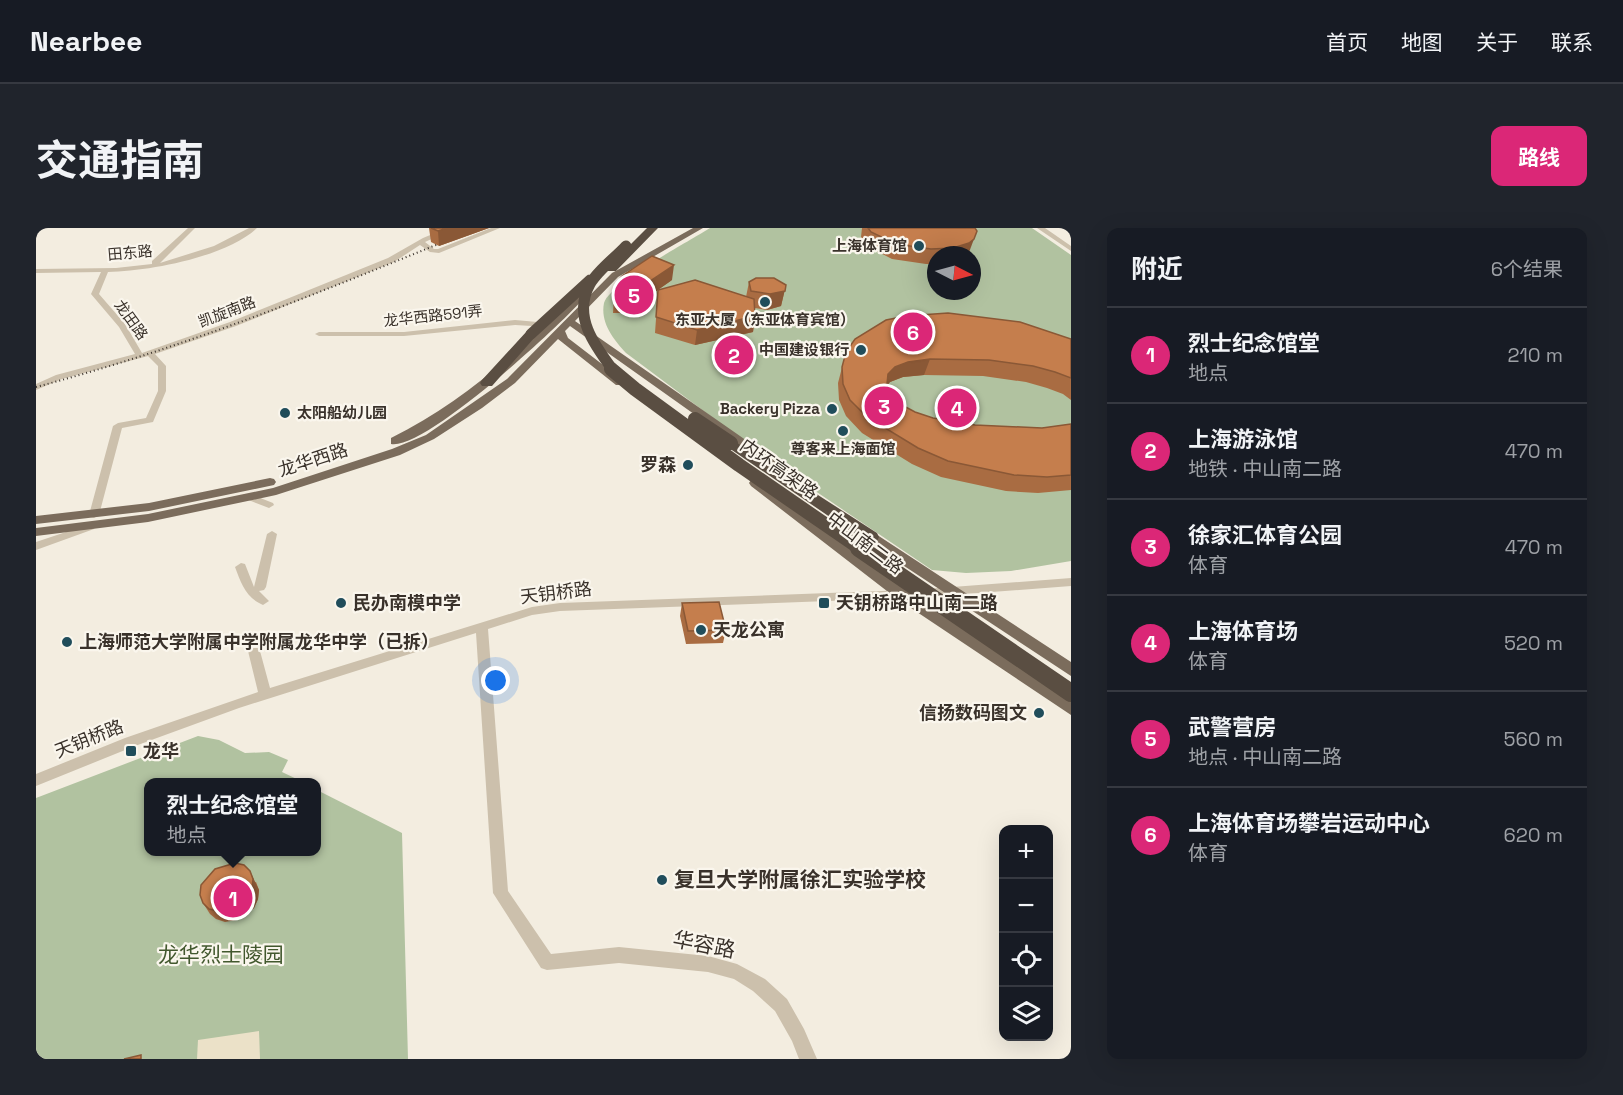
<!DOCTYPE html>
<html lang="zh">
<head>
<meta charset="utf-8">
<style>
	:root { --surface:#171b24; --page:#20242c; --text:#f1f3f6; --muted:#9ea1a6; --line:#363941; --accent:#db2777 }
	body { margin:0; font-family:"Space Grotesk","Noto Sans SC",sans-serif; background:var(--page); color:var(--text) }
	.controls { position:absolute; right:18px; bottom:18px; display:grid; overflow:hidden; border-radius:12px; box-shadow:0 6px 24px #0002 }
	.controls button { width:54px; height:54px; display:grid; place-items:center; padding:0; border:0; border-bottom:2px solid var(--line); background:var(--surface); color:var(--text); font:30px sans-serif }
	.compass { position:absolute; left:891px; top:18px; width:54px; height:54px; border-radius:50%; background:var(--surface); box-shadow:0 6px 24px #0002; rotate:96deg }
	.you { position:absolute; left:460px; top:453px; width:21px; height:21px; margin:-15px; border:4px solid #fff; border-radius:50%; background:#1a73e8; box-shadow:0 0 0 9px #1a73e833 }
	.badge { display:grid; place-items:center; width:39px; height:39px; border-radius:50%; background:var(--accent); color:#fff; font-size:20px; font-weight:700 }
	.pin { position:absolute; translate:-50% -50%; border:3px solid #fff; box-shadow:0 2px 6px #0006 }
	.popup { position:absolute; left:108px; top:550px; width:177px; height:78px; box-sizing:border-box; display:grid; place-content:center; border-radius:12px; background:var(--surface); filter:drop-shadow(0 2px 4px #0005); font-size:20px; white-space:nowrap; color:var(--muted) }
	.popup b { font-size:22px; color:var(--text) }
	.popup::after { content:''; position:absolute; left:50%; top:100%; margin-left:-12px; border:12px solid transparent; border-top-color:var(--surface) }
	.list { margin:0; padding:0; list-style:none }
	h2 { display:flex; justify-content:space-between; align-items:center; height:78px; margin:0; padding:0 24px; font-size:26px }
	h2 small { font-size:20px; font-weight:400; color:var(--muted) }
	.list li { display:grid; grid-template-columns:39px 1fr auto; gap:18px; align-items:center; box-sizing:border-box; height:96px; padding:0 24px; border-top:2px solid var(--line) }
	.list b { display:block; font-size:22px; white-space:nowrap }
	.list p { margin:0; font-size:20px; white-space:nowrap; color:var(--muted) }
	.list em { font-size:20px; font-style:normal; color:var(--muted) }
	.icon { flex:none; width:33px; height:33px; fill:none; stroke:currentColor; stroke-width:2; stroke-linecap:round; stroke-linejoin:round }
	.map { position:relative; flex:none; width:1035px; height:831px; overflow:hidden; border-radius:12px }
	header { display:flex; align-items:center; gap:36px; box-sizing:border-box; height:84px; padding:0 30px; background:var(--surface); border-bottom:2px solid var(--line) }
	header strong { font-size:28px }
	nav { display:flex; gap:33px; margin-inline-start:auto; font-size:21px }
	.intro { display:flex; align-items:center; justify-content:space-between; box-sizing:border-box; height:144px; padding:0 36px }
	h1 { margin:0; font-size:42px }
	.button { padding:15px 27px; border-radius:12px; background:var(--accent); color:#fff; font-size:21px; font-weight:700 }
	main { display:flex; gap:36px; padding:0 36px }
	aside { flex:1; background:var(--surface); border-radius:12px; box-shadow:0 6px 24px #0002 }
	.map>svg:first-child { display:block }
</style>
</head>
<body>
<header>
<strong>Nearbee</strong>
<nav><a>首页</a><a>地图</a><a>关于</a><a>联系</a></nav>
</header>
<div class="intro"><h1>交通指南</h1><a class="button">路线</a></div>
<main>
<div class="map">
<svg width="1035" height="831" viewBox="0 0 1035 831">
	<rect width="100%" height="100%" fill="#f3ede0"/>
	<path fill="#b1c2a0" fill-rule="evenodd" d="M674,0H996L1035,27V333L975,343L930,345L896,342L732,231L590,125C578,112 564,95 568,75C574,55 654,13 674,0ZM900,27H936V63H900Z
		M162,508L183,512L209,525L233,524L252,532L246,544L267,554H113V624H281V562L366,605L372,831H0V570Z"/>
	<path fill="#ebe1c8" d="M223,803L224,831H161L162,812Z"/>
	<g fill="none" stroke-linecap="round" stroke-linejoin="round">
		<path fill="#ccc0ac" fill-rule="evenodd" d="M152,0H159L124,35L178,18L213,0H221C190,29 114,43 72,44L63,66L89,96L106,125L194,94L352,30L387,10L411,0H420L389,14L398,21H402L455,0H464L403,25L394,24L384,17L358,34L200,98L119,126L130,138V163L117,194L86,200L63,287L58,290L54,289L53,287L77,198L82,195L110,190L122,163V138L112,128L26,151L0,162V156L20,147L99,126L83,99L55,66L65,44L0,45V41L80,40L116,36V33Z
			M1001,0H1009L1035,18V23Z
			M479,92L513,95L517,97L513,99L479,97L368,108H283L279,106L283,104H368Z
			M214,266L237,275L238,277L233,280L210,271L209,269Z
			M54,296L59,299L58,301L0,322V314Z
			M236,303L241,306L230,359L228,362L223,363L233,373L227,377C210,370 205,355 199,339L205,335L209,336L218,359L231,306Z
			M1035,350V358L890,369L884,365L890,361Z
			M872,362L878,366L872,370L524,383L496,387L452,401L472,663L515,726L583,719L672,728L701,736L729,751L751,771L768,801L781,831H763L756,813L739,783L717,763L698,751L672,744L583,735L511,742L505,740L457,665L440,405L203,480L99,518L0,558V546L89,510L222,464L212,423L214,420H222L224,423L234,460L496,379L524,375Z"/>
		<path fill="#7b6c5c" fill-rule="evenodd" d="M657,0H667L582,49L539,93L777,259L779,262L777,265H769L534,98L529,103L532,110L588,153V157H580L522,111L479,155L446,180L398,211L364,227L240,267L112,294L0,308V300L112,286L237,260L356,221L390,207L471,151L576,45Z
			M540,68L548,70C524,98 388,223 355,216V210C426,175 482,123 540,68Z
			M234,250L238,251L240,254L238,257L113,283L0,296V288L113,275Z
			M719,251L870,362L1035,473V487L860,370L715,258L713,255L715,252Z
			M826,297L1035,434V448L850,326L821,304L819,301Z"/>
		<path fill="#5a4e42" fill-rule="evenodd" d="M611,0H622L580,43H572V39Z
			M495,102L499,103V109L456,158H446L444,155L446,152L491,103Z
			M695,211L841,305L843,309L841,313H829L690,218L688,215L690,212Z"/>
		<path stroke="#3a322b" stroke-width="2" stroke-dasharray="1 3" stroke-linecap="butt" d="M0,159C152,119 296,60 441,0"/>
		<path stroke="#5a4e42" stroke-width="11" d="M495,106L554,52
			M577,142C559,118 536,88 554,56C562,42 579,30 590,18"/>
		<path stroke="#5a4e42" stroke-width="14" d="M575,141L599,161L703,237L825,321
			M659,191L695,215"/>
		<path stroke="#5a4e42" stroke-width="18" d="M823,320L1035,465"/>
	</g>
	<path fill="#a96c42" d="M393,0H453L403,18L395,14Z
		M826,0H939L932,27H900V36H890L856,31L831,18L825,9Z
		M636,52L589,85H577L578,69Z
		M713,54L750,57L745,78L731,82L719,80V88L717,104L659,117L619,105L622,62L710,69Z
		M1035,111V172L1027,166L1011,160L990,154L947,148L888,147L867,149L854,154L851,157L855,166L864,176L879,184L897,190L939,197L1006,200L1035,196V262L1002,265L970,263L905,249L876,236L826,205L810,188L803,172L802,155L810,124Z
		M646,375L690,402L687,415L650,416L644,388Z
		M220,654L223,662L222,671L218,680L200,692L189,694L180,691L174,686L167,675Z"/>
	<path fill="#8a5836" d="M411,0H453L403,18L402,3Z
		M938,11L932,27H915L917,20Z
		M638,37L636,52L589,85L590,69Z
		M750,57L745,78L731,82L734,66Z
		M719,88L717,104L659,117L661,102Z
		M894,131L888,147L867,149L854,154L847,162L852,146L859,139L872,134Z
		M214,643L223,662L222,671L218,680L200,692L193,682Z"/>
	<path fill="#c57e4d" stroke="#8a5836" stroke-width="1.5" d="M395,0H411L402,3Z
		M832,0H939L941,3L938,11L933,15L917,20L895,21L860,16L835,4Z
		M616,28L638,37L590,69H578L580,56L586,48Z
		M720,50H738L750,57L749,63L734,66L715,63L713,54Z
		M659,52L718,71L719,88L661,102L620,89L622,62Z
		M912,85L984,94L1035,111V150L1019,144L997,138L953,132L894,131L872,134L859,139L852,146L851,156L855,166L864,176L879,184L897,190L939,197L1006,200L1035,196V247L1011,249L978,247L912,233L882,220L831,189L814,172L807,156L806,139L810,124L819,111L850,92L870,88Z
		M683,374L690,402L652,403L646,375Z
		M199,635L208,637L214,643L217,651L216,660L211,669L193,682L182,683L173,681L167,675L164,667L165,657L179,641Z
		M105,827V831H88Z"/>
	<g fill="#204d5b" stroke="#faf6ed" stroke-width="2">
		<circle cx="883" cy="18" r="6"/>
		<circle cx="729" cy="74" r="6"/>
		<circle cx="825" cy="122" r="6"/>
		<circle cx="796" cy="181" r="6"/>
		<circle cx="249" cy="185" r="6"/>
		<circle cx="807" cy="203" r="6"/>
		<circle cx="652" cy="237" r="6"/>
		<circle cx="305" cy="375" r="6"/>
		<rect x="782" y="369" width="12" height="12" rx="3"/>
		<circle cx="665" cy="402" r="6"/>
		<circle cx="31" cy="414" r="6"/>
		<circle cx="1003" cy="485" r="6"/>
		<rect x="89" y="517" width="12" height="12" rx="3"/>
		<circle cx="626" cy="652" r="6"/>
	</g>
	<g text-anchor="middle" stroke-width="4.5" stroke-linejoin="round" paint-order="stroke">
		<g font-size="15" font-weight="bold" fill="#3a322b" stroke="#faf6ed" text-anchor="end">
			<text x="871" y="23">上海体育馆</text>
			<text x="729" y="97" text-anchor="middle">东亚大厦（东亚体育宾馆）</text>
			<text x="813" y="127">中国建设银行</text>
			<text x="784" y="186">Backery Pizza</text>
			<text x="261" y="190" text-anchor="start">太阳船幼儿园</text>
			<text x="807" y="226" text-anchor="middle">尊客来上海面馆</text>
		</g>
		<g font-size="15" fill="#3a322b" stroke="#faf6ed">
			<text transform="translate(94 25) rotate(-5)" y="5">田东路</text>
			<text transform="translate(191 84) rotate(-21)" y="5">凯旋南路</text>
			<text transform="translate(397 88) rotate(-6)" y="5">龙华西路591弄</text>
			<text transform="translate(95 92) rotate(54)" y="5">龙田路</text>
		</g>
		<g font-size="18" fill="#3a322b" stroke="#faf6ed">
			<text transform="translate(277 232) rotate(-18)" y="6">龙华西路</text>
			<text transform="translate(743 241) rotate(35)" y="6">内环高架路</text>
			<text transform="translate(829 315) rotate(37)" y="6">中山南二路</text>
			<text transform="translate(520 365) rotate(-7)" y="6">天钥桥路</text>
			<text transform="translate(53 511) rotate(-22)" y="6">天钥桥路</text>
		</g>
		<g font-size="18" font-weight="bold" fill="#3a322b" stroke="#faf6ed" text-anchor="start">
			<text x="640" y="243" text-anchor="end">罗森</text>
			<text x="317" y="381">民办南模中学</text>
			<text x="800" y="381">天钥桥路中山南二路</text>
			<text x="677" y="408">天龙公寓</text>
			<text x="43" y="420">上海师范大学附属中学附属龙华中学（已拆）</text>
			<text x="991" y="491" text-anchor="end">信扬数码图文</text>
			<text x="107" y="529">龙华</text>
		</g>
		<g font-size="21" font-weight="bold" fill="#3a322b" stroke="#faf6ed" text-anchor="start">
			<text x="638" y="659">复旦大学附属徐汇实验学校</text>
		</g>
		<g font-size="21" fill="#3a322b" stroke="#faf6ed">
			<text transform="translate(668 717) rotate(11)" y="7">华容路</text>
		</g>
		<g font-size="21" fill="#42582e" stroke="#faf6ed">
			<text x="185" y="734">龙华烈士陵园</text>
		</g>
	</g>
</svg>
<div class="controls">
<button>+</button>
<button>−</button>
<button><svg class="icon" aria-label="locate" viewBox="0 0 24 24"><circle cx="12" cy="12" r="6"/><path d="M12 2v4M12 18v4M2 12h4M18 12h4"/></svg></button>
<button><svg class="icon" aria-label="layers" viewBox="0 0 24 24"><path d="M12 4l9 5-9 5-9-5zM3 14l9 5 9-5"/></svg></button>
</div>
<svg class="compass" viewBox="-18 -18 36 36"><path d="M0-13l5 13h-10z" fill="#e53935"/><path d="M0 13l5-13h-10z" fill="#9ea1a6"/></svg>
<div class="you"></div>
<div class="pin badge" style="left:197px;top:670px">1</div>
<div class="popup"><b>烈士纪念馆堂</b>地点</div>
<div class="pin badge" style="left:698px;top:127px">2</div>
<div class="pin badge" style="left:848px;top:178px">3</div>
<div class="pin badge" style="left:921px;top:180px">4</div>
<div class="pin badge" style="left:598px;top:67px">5</div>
<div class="pin badge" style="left:877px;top:104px">6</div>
</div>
<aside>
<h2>附近<small>6个结果</small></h2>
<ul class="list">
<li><span class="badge">1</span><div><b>烈士纪念馆堂</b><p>地点</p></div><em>210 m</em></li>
<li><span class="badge">2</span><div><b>上海游泳馆</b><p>地铁 · 中山南二路</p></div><em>470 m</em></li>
<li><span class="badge">3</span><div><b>徐家汇体育公园</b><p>体育</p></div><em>470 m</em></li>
<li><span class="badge">4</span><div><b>上海体育场</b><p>体育</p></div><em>520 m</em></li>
<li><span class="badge">5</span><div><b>武警营房</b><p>地点 · 中山南二路</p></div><em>560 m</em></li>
<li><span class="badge">6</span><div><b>上海体育场攀岩运动中心</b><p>体育</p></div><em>620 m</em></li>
</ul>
</aside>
</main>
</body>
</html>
